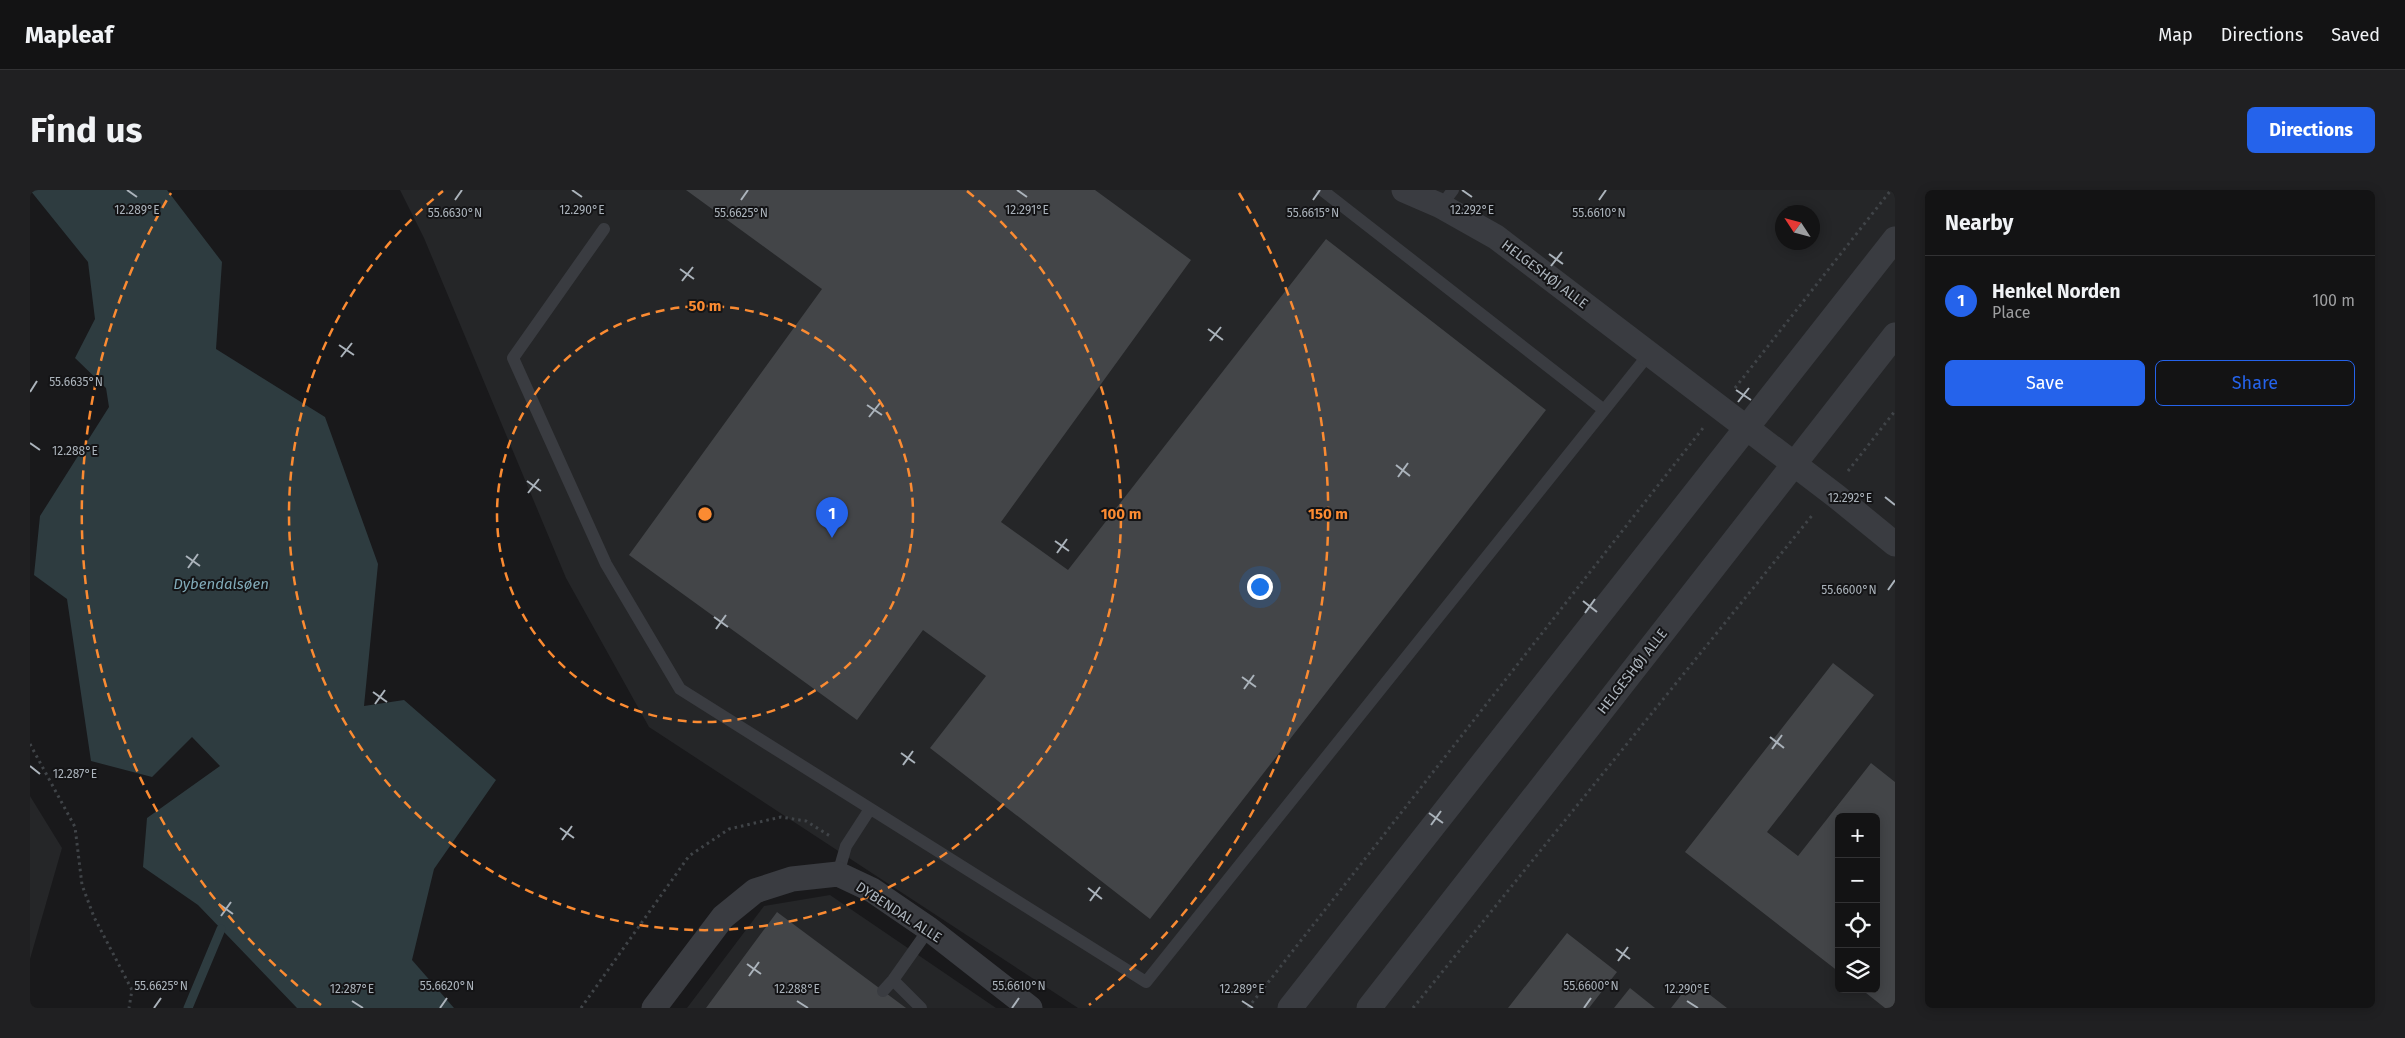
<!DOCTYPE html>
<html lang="en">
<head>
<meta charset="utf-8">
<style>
	:root { --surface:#131314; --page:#202022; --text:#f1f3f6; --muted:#9d9ea0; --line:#323234; --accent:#2563eb }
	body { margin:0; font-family:"Fira Sans",sans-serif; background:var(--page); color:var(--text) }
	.controls { position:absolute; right:15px; bottom:15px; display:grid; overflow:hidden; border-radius:8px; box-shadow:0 2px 12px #0003 }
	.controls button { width:45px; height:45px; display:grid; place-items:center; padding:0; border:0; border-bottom:1px solid var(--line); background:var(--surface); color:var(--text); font:25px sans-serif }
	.compass { position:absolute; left:1745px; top:15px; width:45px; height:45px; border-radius:50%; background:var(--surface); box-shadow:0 2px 12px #0003; rotate:306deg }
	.you { position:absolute; left:1229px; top:396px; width:18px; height:18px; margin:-12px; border:4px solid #fff; border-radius:50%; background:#1a73e8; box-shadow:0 0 0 8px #1a73e833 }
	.badge { display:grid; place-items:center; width:32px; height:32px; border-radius:50%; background:var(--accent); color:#fff; font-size:16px; font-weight:700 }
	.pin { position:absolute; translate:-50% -41px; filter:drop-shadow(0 1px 2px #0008) }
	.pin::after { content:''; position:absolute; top:26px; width:18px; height:15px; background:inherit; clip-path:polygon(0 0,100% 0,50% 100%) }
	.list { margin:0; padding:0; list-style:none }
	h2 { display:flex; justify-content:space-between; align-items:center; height:65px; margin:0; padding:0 20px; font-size:21px }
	h2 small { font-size:16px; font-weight:400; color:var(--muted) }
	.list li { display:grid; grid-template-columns:32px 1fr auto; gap:15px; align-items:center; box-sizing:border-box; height:90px; padding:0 20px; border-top:1px solid var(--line) }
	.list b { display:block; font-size:19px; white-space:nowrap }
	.list p { margin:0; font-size:16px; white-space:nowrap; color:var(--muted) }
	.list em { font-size:16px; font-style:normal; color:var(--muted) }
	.actions { display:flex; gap:10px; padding:15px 20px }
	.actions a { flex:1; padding:11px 0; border:1px solid var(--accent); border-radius:8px; text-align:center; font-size:18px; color:var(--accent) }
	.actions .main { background:var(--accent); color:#fff }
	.icon { flex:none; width:28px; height:28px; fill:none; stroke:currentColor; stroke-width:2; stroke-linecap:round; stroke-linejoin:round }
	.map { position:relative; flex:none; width:1865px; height:818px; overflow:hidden; border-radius:8px }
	header { display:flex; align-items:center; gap:30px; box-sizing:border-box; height:70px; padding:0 25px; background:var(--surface); border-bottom:1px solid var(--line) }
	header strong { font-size:24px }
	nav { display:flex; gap:28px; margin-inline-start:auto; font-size:18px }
	.intro { display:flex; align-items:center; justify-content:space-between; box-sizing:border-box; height:120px; padding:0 30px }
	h1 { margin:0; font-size:35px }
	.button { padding:12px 22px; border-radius:8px; background:var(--accent); color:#fff; font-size:18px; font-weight:700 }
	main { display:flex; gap:30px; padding:0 30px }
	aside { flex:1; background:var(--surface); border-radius:8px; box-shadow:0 2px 12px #0003 }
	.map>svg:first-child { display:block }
</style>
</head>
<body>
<header>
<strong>Mapleaf</strong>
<nav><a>Map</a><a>Directions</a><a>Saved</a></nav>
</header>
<div class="intro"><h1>Find us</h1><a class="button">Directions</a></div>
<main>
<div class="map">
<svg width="1865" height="818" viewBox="0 0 1865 818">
	<rect width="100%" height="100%" fill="#19191b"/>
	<path fill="#252628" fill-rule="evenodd" d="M370,0H1865V818H1048L619,537L536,388L394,48ZM1752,22H1782V52H1752ZM1809,627H1846V799H1809Z
		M0,606L32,658L0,769Z
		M800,705L966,818H657L734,716Z"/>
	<path fill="#2e3c40" d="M0,0H137L192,72L186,159L295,227L348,374L334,516L374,510L466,590L404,679L382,770L424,818H267L168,715L113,677L117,628L190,576L162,547L122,587L61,571L37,409L4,385L10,326L79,217L76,198L45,168L65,129L58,72Z"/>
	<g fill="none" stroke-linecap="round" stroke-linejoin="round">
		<path stroke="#2e3c40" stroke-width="9" d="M158,818L191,739"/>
	</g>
	<path fill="#434548" d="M656,0H1065L1161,70L971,332L1038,380L1296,49L1516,220L1120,729L900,558L956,486L893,440L827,530L599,365L792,99Z
		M1803,473L1844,505L1737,642L1768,666L1841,573L1865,592V818H1855L1831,799H1846V627H1809V782L1655,662Z
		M747,722L876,818H676Z
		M1537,743L1587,782L1559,818H1478Z
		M1662,791L1697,818H1641Z
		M1600,798L1625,818H1584Z"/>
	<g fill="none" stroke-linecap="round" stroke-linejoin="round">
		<path stroke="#404448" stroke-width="3" stroke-dasharray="2.5 4" stroke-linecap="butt" d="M1705,198L1861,0
			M1818,281L1865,221
			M0,554L45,637L52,695L64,727L102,800L99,818
			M551,818L659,666L699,639L751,627L776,631L800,646
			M1218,818L1673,238
			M1383,818L1784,323"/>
		<path stroke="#3a3c41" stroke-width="12" d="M1292,0L1574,220
			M1411,16L1423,0
			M574,39L483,168L576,374L650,499L1116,792L1619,164
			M808,684L816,656L840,619
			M863,790L891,818
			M853,801L863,790L899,739"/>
		<path stroke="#3a3c41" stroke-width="25" d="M1374,0L1411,16L1466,47L1806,306L1865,354
			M624,818L693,727L725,701L762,689L808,684L842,700L899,739L1000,818
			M1260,818L1865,49
			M1339,818L1865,145"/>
	</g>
	<path fill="none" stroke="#abb3bb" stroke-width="2" d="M97,0L107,7M542,0L552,7M987,0L997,7M1432,0L1442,7M425,10L432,0M711,10L718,0M1283,10L1290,0M1569,10L1576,0M1519,64L1533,74M1521,76L1532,62M650,79L664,89M652,91L663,77M1178,139L1193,150M1180,151L1191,137M309,155L324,165M311,167L322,153M1706,200L1721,210M0,202L7,191M1708,212L1719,198M837,215L852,225M839,227L850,213M0,253L10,260M1366,275L1380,286M1368,287L1378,273M497,291L511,301M498,303L509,289M1855,307L1865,315M1025,351L1039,361M1027,363L1037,349M156,366L170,376M158,378L168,364M1858,400L1865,390M1553,411L1567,422M1555,423L1565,409M684,427L698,437M686,439L696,425M1212,487L1226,497M1214,499L1224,485M343,502L357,512M345,514L355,500M1740,547L1754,558M1742,559L1752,545M871,563L885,573M873,575L883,561M0,576L10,584M1399,623L1413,633M1401,635L1411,621M530,638L544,648M532,650L542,636M1058,698L1072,709M1060,711L1070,697M189,714L203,724M191,726L201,712M1586,759L1600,769M1588,771L1598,757M717,774L731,784M719,786L729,772M322,811L333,818M767,811L778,818M1212,811L1223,818M1657,811L1668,818M124,818L131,808M410,818L417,808M982,818L989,808M1554,818L1561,808"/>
	<g fill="none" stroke="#fb8b32" stroke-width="2.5" stroke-dasharray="9 6">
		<circle cx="675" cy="324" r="208"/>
		<path d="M937 1A416 416 0 1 1 413 1"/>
		<path d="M291 815A623 623 0 0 1 141 3M1209 3A623 623 0 0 1 1059 815"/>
	</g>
	<g text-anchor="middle" stroke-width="4" stroke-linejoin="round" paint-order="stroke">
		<g font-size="14" fill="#abb3bb" stroke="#141416">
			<text transform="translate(1515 84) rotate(37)" y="5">HELGESHØJ ALLE</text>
			<text transform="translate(1602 481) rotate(-52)" y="5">HELGESHØJ ALLE</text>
			<text transform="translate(869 722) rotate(33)" y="5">DYBENDAL ALLE</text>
		</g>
		<g font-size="15" font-style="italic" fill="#81aab8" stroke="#141416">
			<text x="191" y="399">Dybendalsøen</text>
		</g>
	</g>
	<g font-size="12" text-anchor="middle" fill="#abb3bb" stroke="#141416" stroke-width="4" stroke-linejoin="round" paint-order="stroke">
		<text x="107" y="24">12.289°E</text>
		<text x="552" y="24">12.290°E</text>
		<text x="997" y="24">12.291°E</text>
		<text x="1442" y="24">12.292°E</text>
		<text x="711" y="27">55.6625°N</text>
		<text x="1283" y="27">55.6615°N</text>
		<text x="1569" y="27">55.6610°N</text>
		<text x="425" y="27">55.6630°N</text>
		<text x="46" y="196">55.6635°N</text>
		<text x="45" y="265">12.288°E</text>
		<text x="1820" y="312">12.292°E</text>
		<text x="1819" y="404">55.6600°N</text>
		<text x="45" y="588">12.287°E</text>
		<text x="131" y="800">55.6625°N</text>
		<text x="417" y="800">55.6620°N</text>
		<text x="989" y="800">55.6610°N</text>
		<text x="1561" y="800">55.6600°N</text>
		<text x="322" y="803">12.287°E</text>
		<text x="767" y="803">12.288°E</text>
		<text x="1212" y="803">12.289°E</text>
		<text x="1657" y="803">12.290°E</text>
	</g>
	<circle cx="675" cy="324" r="8" fill="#fb8b32" stroke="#141416" stroke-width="2.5"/>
	<g font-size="15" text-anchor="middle" font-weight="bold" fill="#fb8b32" stroke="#141416" stroke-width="4" stroke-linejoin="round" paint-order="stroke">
		<text x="675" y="121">50 m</text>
		<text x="1091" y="329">100 m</text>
		<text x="1298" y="329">150 m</text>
	</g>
</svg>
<div class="controls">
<button>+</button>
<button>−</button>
<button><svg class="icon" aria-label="locate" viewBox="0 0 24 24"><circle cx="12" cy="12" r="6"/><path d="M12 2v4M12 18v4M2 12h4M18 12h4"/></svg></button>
<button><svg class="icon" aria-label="layers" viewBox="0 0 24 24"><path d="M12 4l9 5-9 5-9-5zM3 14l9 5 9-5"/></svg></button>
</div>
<svg class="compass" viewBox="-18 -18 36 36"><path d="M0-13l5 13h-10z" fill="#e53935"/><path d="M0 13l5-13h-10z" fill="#9d9ea0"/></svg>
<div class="you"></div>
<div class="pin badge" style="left:802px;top:348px">1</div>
</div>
<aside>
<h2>Nearby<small></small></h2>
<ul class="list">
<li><span class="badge">1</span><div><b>Henkel Norden</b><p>Place</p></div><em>100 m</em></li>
</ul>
<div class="actions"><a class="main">Save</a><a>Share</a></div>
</aside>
</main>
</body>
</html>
